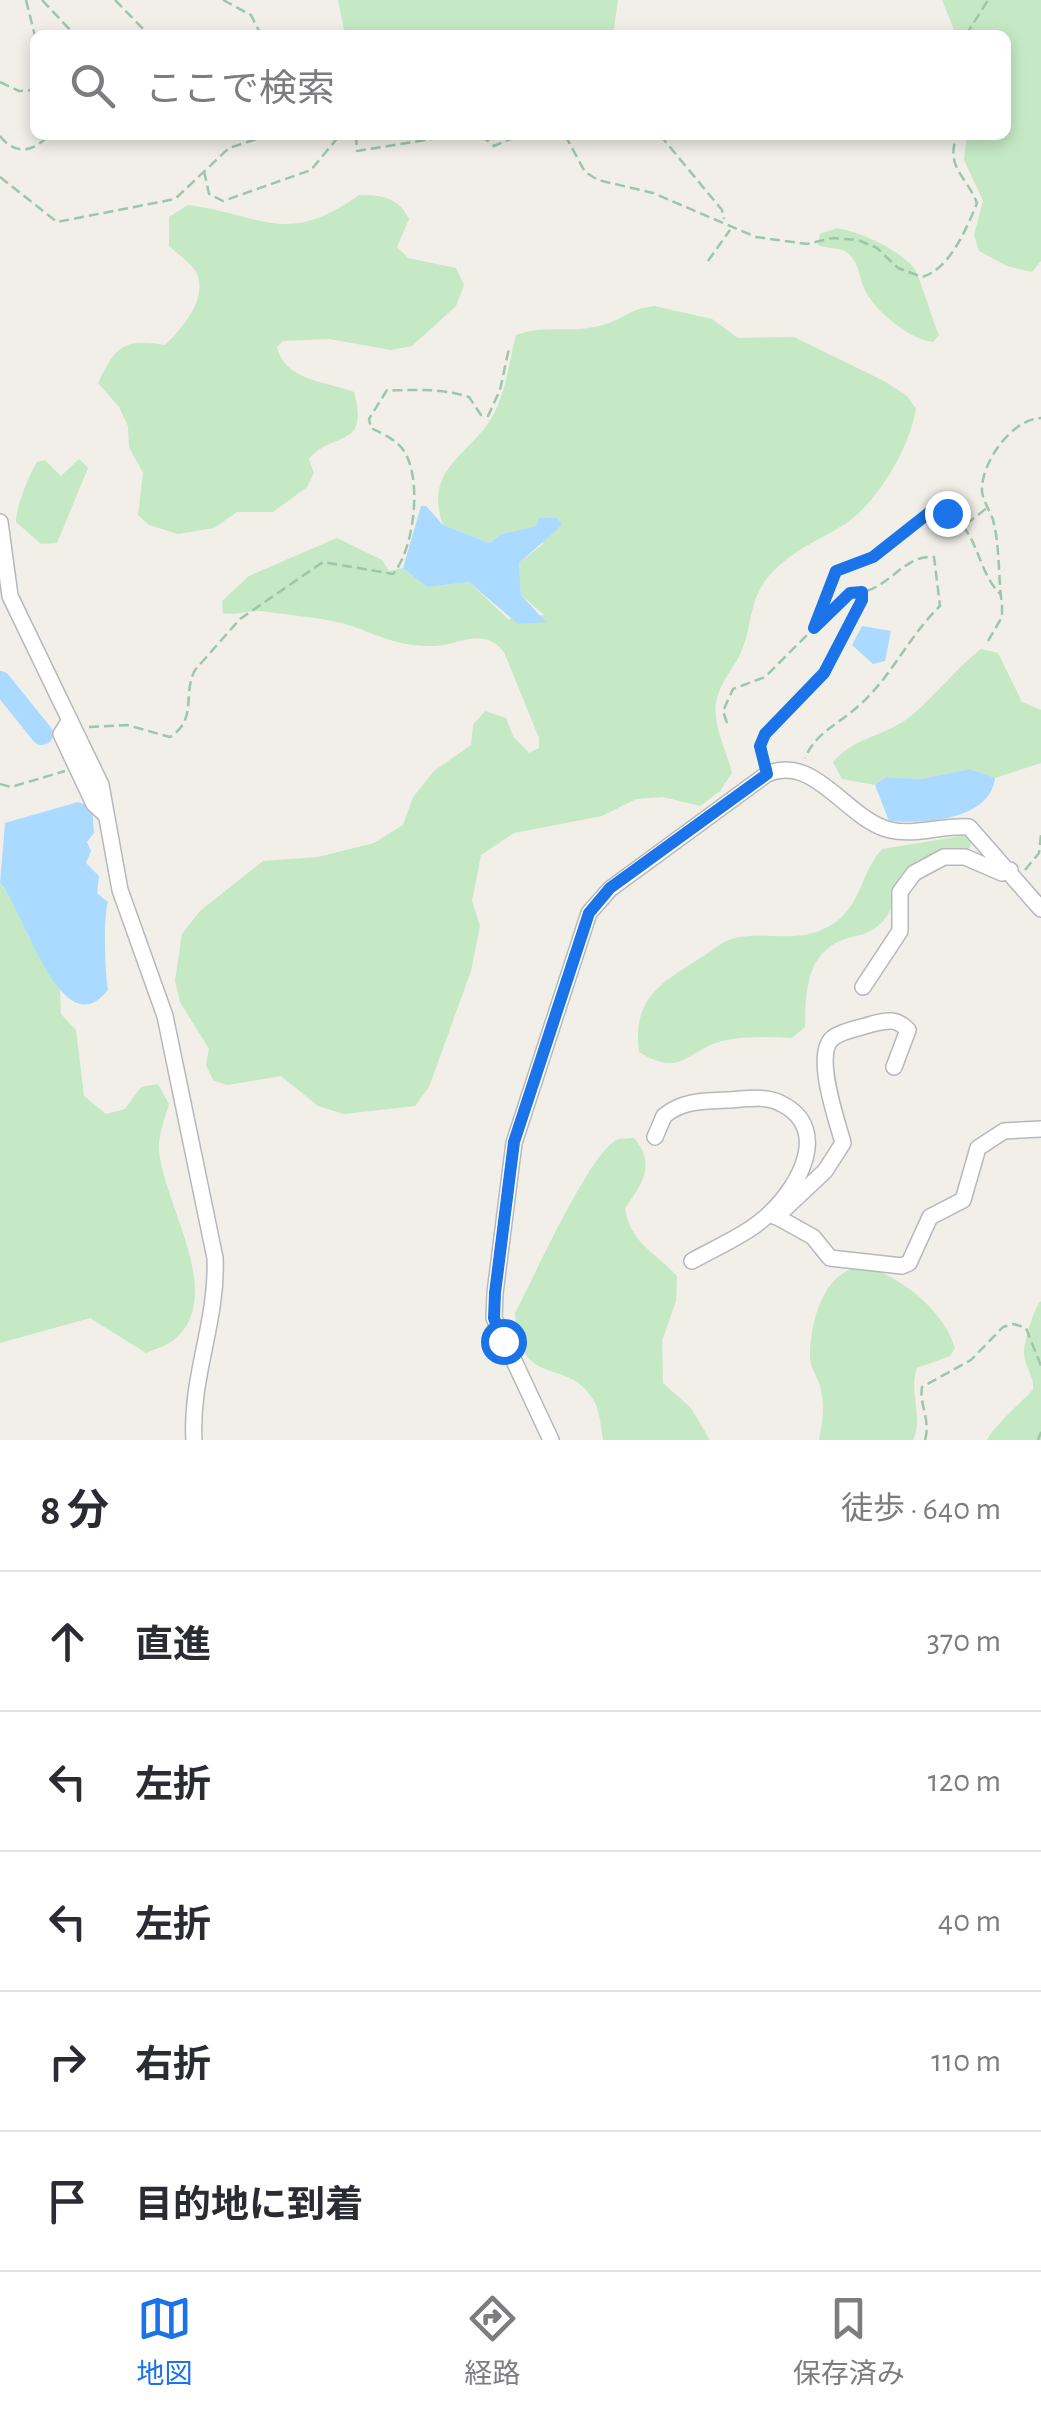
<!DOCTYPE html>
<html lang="ja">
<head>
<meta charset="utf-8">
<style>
	:root { --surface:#fff; --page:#f7f7f7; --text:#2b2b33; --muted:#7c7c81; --line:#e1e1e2; --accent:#1a73e8 }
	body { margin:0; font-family:"Alegreya Sans","Noto Sans JP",sans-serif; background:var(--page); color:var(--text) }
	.stop { position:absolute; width:30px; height:30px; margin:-22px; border:8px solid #1a73e8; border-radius:50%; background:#fff }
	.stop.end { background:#1a73e8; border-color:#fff; box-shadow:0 2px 10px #0008 }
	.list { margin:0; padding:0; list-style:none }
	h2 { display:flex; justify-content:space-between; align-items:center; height:130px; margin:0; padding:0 40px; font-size:42px }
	h2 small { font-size:32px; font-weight:400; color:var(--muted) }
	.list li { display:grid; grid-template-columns:65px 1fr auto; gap:30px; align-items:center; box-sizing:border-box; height:140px; padding:0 40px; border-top:2px solid var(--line) }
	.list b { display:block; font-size:38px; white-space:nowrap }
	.list em { font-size:32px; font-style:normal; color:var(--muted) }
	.icon { flex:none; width:55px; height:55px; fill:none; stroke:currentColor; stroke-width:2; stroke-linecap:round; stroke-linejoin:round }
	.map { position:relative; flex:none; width:1041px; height:1440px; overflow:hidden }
	.search { position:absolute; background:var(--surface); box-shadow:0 5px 15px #0003; left:30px; right:30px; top:30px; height:110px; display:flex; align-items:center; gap:25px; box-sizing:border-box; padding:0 35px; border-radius:15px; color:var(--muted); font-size:38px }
	.sheet { height:830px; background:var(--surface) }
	nav { display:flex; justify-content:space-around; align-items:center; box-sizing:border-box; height:140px; border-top:2px solid var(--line); background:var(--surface); font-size:28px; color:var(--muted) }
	nav a { display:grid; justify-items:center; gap:5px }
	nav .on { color:var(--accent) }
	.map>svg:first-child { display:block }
</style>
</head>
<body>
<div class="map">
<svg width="1041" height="1440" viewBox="0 0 1041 1440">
	<rect width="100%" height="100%" fill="#f1efe8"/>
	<path fill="#c5e8c5" d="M338,0H618L613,35H345Z
		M942,0H1041V261L1032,272L1007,266L979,251L974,235L983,201L964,160L967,135H1006V35H956Z
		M359,195C382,195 398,197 409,219L397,247L408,258L456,268L464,285L456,306L412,346L391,350L329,339L283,341L277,347C285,381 325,381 354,392C370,450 333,430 309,459L314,473L307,487L273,512H237L214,528L178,534L149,525L138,515L143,473L129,447L128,426L119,407L98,383C116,346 123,338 165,345C181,330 208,299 197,274C193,264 177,254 169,246V217L188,205C263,215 287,247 359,195Z
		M837,228C863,233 896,248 914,268C919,274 933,322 939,335L933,342C909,339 876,312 865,290C858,276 860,264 848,253C841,247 827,249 818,245L820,234Z
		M654,306L712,319L738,338L794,337L884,381L907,396L916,409C909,448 879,501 845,524C818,541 792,550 770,575C748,599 753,626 741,652C735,666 724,678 719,692C708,717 726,748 732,773L720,791L700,806L663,797L636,799L602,816L514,833L481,855L472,901L480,926L471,971L429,1087L415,1106L344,1114L318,1106L281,1076L227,1085L213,1080L206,1065L209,1049L180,1002L175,981L182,934L200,911L263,861L318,857L374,843L403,825L413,797L434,771L471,745L473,725L485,711L506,718L513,736L529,753L539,748V738L504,652C482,626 462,645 434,646C396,647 378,634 345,624C319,617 287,615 261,611C247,610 235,616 223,613L222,601L249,576L337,538L382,560L389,571L403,568L427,587L469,582L508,619L544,615L521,595L519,563L543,544L537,526L501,534L490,543L443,525C421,463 479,454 498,405C507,383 510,358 516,335C545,324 574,334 603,325C623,319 630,309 654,306Z
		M79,459L88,468L57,543L41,544L16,522C16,507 29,475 37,462L45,460L61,476Z
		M981,649L998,653L1022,702L1041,710V763L995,778L970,769L920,779L886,777L875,785L842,779L833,762C853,738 882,737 907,719C931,701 954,670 981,649Z
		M967,835L972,842L968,850C942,851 905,855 897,886C893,899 893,910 883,921C869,936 859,934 842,940C805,955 806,994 805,1027L792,1038C771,1037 749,1036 727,1040C687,1047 685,1080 639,1052C632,998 661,983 702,957C712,951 724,940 735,938C770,931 800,945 833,924C861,906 861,872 882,849Z
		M0,883L21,912L28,936L60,990L61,1014L76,1030L84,1096L106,1114L125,1109L141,1087L158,1084L169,1104C165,1118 158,1135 159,1150C163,1204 227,1296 174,1340C167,1346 154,1349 146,1353L90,1318L0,1343Z
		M634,1138C656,1164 643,1183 625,1208C630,1243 655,1252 677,1276L676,1301L662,1341L663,1383L691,1408L710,1440H603C601,1428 600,1411 594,1401C567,1353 520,1394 515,1313C533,1280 590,1151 618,1139C619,1139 633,1138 634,1138Z
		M864,1266C900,1276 944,1310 955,1348L950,1356L917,1368C908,1393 924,1416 913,1440H819C823,1421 825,1405 820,1386C817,1376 810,1367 810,1357C810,1321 824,1269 864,1266Z
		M1041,1301V1440H987C995,1424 1032,1393 1033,1389C1035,1376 1023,1365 1024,1351C1025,1340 1034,1307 1041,1301Z"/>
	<path fill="#aadaff" d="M421,506H426L443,525L490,543L501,534L536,526L539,518H557L562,525L519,563L521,595L546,622L518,624L469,582L427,587L403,568Z
		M862,626L891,631L885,661L873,664L852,645Z
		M970,769L995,778C990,821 922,824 889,821L875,785L886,777L920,779Z
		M78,802L92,807L94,833L87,842L91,851L86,863L99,876L97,893L108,902C103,917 105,973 108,990C61,1050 23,906 0,883L5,823Z"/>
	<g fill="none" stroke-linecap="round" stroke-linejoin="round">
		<path stroke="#aadaff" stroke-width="22" d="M0,682L42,734"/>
		<defs>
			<path id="minor" d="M0,522L10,596L101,785L120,890L165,1016L215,1258C218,1320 190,1378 194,1440
				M70,720L61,734L94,804L106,815
				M863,987L900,931V892L914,873L944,857H965L1002,873L1010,870
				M655,1137L664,1116C683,1100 705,1101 729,1100C746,1099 767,1095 782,1104C831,1129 799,1186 770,1213C750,1233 717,1247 692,1261
				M770,1213L813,1237L830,1258L902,1266L909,1263L930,1217L963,1200L978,1148L1004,1131L1041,1129
				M776,1217L825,1171L843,1143C837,1120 812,1052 834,1037C844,1030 860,1028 872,1024C887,1020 897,1018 908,1030L894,1067
				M551,1440L494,1318L495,1293L514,1143L589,913L610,889L767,774C815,753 847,820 890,830C915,836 943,825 969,827L1041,909"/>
		</defs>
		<use href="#minor" stroke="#b5b8bc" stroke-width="18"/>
		<path stroke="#9cc7a9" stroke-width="2.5" stroke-dasharray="10 5" stroke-linecap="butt" d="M26,0L35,36
			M42,0L75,35
			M115,0L149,35
			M223,0L251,15L261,35
			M966,35L988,0
			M0,82L19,91L35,90
			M356,135L357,151L457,135
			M481,135L494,146L520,135
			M565,135L585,172L598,180L653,193L756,237L807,244L833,238L858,240L877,248L898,268L922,277C949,270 967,228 977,203C966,175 945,168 957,135
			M660,135L722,210L724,219
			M0,136C15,156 34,152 49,135
			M204,171L209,194L223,201L311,170L340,135
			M0,177L57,222L175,199L229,148L269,135
			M708,261L730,230
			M966,524L987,508
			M817,624L839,600L862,592
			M814,628L836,571L873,557L930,512C981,515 971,565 1001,595
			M988,641L1002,617V605C998,577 1000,546 993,520C990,510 983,502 982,491C981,462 1012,419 1041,418
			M727,723L723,711L733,689L765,677L812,630
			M89,727L127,725L170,737C198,719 182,695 195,670L240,619L323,562L393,574C415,548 422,478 404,451C396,439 383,434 371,428L369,419L387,390C418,391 436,387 469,397L481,415L488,416L500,390L509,348
			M763,763L760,746L765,734L824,673L862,592C890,587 905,554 934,557L940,606C907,638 891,679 855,709C834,727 816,733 805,758
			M0,784L11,787L65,771
			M1025,870L1039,853L1041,835
			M925,1440C931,1420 919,1405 922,1387L971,1360L1003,1327L1014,1324L1026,1328L1041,1366
			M1038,1440L1041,1432"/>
		<use href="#minor" stroke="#fff" stroke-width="15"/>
	</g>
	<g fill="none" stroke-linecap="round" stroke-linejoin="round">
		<path stroke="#1a73e8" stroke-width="12" d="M503,1341L494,1318L495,1293L514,1142L589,913L610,888L767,774L760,746L765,734L824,673L862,600V592L850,593L814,628L836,571L873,557L930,512L947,513"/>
	</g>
</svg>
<div class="stop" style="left:503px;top:1341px"></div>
<div class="stop end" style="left:947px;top:513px"></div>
<div class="search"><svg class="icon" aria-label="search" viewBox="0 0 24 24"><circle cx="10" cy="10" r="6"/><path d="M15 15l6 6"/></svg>ここで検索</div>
</div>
<section class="sheet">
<h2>8 分<small>徒歩 · 640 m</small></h2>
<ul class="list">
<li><svg class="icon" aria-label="ahead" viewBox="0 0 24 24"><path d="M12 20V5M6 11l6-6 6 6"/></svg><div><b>直進</b></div><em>370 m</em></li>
<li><svg class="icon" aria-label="left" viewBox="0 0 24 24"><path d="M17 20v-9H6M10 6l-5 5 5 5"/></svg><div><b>左折</b></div><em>120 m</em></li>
<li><svg class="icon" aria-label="left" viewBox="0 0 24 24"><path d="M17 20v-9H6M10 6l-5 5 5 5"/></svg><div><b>左折</b></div><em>40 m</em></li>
<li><svg class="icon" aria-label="right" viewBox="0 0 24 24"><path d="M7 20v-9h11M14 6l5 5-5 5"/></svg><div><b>右折</b></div><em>110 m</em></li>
<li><svg class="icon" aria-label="arrive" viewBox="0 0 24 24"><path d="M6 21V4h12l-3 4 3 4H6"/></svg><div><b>目的地に到着</b></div></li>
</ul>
</section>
<nav>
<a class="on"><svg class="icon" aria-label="map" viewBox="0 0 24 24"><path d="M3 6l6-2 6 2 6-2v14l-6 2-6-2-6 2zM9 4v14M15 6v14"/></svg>地図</a>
<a><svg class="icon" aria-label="directions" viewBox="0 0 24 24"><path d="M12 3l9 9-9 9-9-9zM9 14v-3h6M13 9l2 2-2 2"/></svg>経路</a>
<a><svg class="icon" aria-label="saved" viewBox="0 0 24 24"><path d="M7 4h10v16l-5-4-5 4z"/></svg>保存済み</a>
</nav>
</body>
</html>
